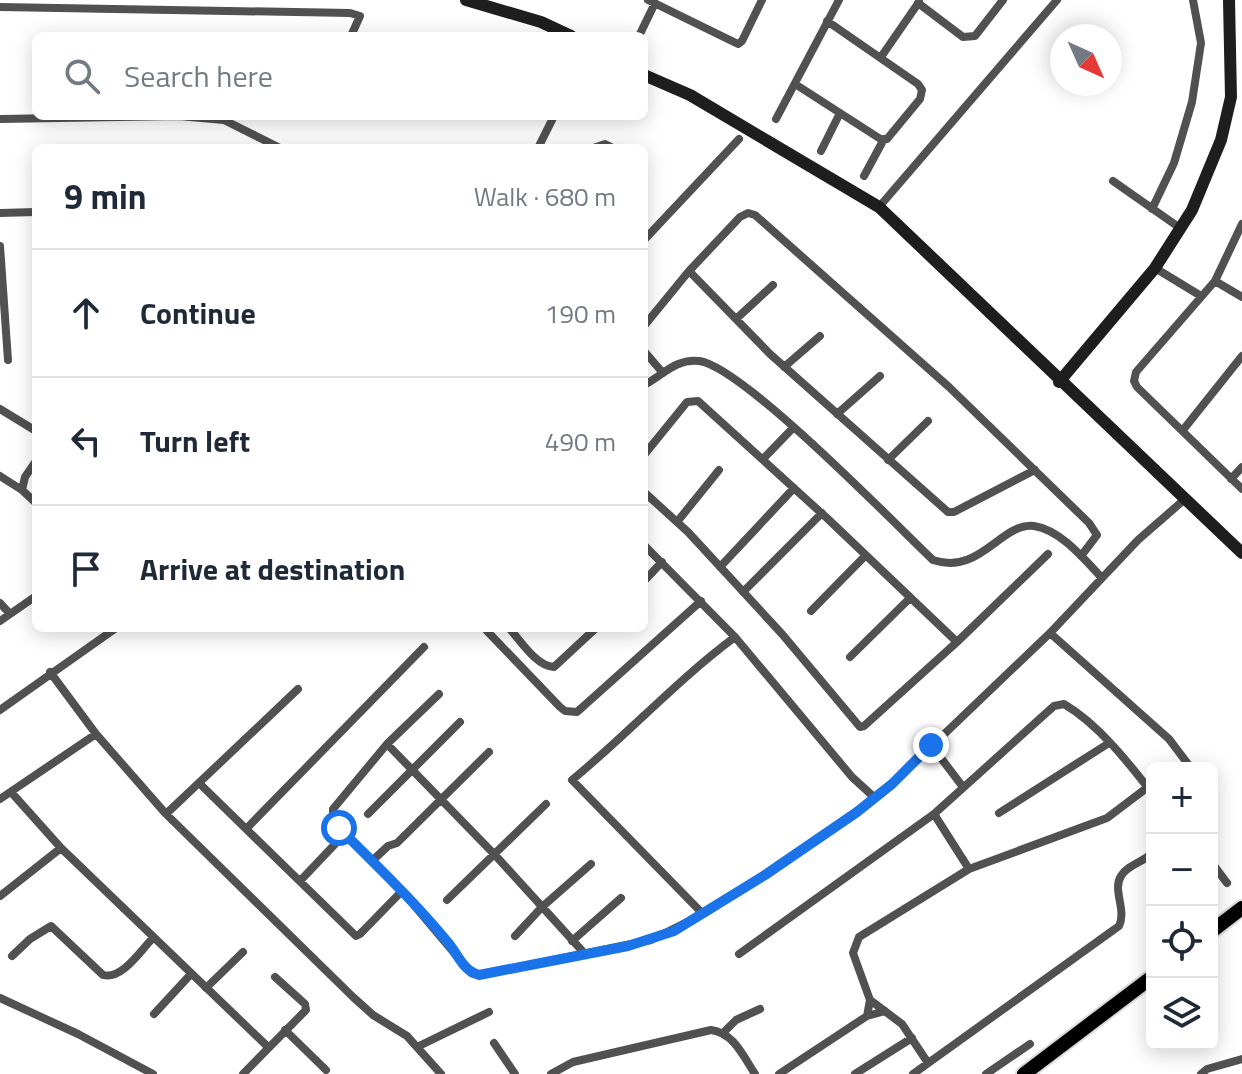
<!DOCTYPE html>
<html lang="en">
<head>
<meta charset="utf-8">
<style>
	:root { --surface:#fff; --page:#f2f2f3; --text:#1f2937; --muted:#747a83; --line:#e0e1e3 }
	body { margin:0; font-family:"Titillium Web",sans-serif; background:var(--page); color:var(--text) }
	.controls { position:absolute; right:24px; bottom:24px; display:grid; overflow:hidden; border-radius:12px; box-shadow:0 4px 20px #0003 }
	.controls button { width:72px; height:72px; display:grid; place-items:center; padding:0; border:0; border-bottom:2px solid var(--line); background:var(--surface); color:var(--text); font:40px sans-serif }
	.compass { position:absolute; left:1050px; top:24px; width:72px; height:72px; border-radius:50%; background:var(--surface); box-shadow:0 4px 20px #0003; rotate:135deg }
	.stop { position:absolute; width:24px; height:24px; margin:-18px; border:6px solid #1a73e8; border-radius:50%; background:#fff }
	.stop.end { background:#1a73e8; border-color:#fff; box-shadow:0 2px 8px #0008 }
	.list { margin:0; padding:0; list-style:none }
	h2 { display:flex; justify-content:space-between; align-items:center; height:104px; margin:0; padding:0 32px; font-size:34px }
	h2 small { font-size:26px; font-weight:400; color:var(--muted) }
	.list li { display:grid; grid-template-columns:52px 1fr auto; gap:24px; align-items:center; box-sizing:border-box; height:128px; padding:0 32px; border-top:2px solid var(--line) }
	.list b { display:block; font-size:30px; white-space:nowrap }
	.list em { font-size:26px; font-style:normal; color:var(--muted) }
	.icon { flex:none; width:44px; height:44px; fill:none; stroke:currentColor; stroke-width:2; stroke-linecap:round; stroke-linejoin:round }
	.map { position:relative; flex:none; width:1242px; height:1074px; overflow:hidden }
	.search { position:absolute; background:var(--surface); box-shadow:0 4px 20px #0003; left:32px; top:32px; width:616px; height:88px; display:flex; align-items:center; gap:20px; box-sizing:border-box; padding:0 28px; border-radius:12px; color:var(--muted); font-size:30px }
	.panel { position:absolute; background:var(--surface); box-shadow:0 4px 20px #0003; left:32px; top:144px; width:616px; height:488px; border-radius:12px }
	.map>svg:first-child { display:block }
</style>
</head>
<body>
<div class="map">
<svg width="1242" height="1074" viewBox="0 0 1242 1074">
	<rect width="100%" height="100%" fill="#fff"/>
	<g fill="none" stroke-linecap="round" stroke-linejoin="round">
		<defs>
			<path id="primary" d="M1212,931L1242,908
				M1024,1074L1152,977"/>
		</defs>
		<use href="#primary" stroke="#dbdbdb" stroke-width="18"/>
		<path stroke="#515151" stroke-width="8" d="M648,0L738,44L742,41L762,0
			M918,3L963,37L975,36L1003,0
			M0,7L350,13L360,16L351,36
			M639,36L655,3
			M881,57L919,2
			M795,84L882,140L887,139L920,99L922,90L918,84L827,21
			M179,116L224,120L280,148
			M0,119L179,116
			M776,119L839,0
			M538,148L554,116
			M593,148L605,144L613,148
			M821,151L840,113
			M864,176L884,139
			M1113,181L1180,228
			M879,207L1057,0
			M1152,209L1174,163L1192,102L1201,43L1193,0
			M0,213L36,212
			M1242,224L1215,281L1136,372L1134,381L1137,387L1242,489
			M644,240L739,139
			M0,246L8,360
			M1155,268L1201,296
			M689,271L770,354L948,512H954L1035,470
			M1215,281L1242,297
			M736,319L773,285
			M644,326L689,271L740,217L748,213L755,215L949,387L1089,523L1097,535L1081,556
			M644,351L663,373
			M784,367L820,336
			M644,385C662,376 676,358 699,361C742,366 893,522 933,560C980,576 1001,522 1034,526C1061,530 1085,560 1102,578
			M0,409L36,431
			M837,414L880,376
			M1183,430L1242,356
			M644,455L687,402L698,401L829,520L957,642
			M763,459L793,428
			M888,460L928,421
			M0,476L22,490L36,503
			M1231,479L1242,467
			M22,490L25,477L36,461
			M644,492L688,532L782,634L860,727L864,726L957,642L1048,554
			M677,522L719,470
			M644,545L735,637L852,777L875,798
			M720,567L794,488
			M644,581L662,562
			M743,592L822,513
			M0,603L10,614
			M811,611L866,555
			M0,621L36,596
			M509,628C521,641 536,666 554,667L596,628
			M487,631L560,707L565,711L577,712L701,601
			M1050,633L1169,739L1191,768
			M850,657L910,598
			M50,672L96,734L166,814L353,997L373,1015L407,1036L441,1074
			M439,694L387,744L333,809V818L339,828L402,891L471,973L479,975L651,940L703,914L765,875L857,812L892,784L1050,633L1138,540L1185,499
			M0,710L116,628
			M387,744L495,855L585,954
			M931,745L963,787
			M199,783L356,936L360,934L402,891
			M11,792L61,848L268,1047
			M0,799L96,734
			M999,813L1109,743
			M166,814L298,689
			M368,814L460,722
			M934,814L969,869
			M246,829L424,647
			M372,861L388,846L397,843L489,752
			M1212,863L1227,883
			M300,881L337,842
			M0,896L61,848
			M447,900L546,804
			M703,914L572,780C628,734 677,680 735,637
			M515,936L542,907L591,864
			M572,941L621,898
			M739,954L934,814L1054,706L1064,704C1098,724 1128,762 1152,793
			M12,956L30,939L51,926L103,975C122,980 140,951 153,938
			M206,988L243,952
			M0,998L78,1034L153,1074
			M870,1000L902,1024L928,1063
			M154,1014L191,974
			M867,1016L870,1000L853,953L859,937L969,869L1107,818L1148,787
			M285,1030L326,1070
			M724,1032L736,1020L760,1009
			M494,1043L515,1074
			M417,1047L489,1012
			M243,1074L306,1010L305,1004L275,977
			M551,1074L573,1062L711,1030C734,1033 743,1056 755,1074
			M779,1074L867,1016L885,1011
			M855,1074L912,1038
			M913,1074L1119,926C1127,910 1112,890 1121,876C1127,865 1144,862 1152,853
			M986,1074L1030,1044
			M1201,1074L1207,1069L1242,1059"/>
		<path stroke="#1e1e1e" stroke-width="12" d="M466,0L541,22L571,36
			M644,75L690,95L879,207L1242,553
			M1059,382L1155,268L1192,210L1221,140L1231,97L1229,0"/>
		<use href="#primary" stroke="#000" stroke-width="14"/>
	</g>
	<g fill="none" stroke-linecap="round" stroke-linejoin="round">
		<path stroke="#1a73e8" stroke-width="10" d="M339,828C377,866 416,903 450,945C459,957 464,971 479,975L628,946L674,931L765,875L857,812L892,784L931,745"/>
	</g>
</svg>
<div class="controls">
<button>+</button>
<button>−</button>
<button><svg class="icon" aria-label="locate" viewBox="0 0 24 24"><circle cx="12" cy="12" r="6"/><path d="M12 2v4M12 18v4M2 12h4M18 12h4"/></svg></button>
<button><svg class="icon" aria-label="layers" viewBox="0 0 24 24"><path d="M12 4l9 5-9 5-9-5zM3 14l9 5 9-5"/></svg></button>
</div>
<svg class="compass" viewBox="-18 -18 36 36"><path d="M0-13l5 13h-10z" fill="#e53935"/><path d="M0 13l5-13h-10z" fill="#747a83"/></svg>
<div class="stop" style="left:339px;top:828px"></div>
<div class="stop end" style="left:931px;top:745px"></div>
<div class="search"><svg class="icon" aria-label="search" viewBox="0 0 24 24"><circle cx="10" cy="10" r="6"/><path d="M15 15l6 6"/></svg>Search here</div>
<section class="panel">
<h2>9 min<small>Walk · 680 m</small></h2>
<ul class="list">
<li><svg class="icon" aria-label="ahead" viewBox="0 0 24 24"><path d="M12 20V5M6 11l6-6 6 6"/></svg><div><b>Continue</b></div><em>190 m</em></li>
<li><svg class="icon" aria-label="left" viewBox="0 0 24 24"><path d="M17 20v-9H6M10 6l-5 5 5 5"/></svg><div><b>Turn left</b></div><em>490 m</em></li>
<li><svg class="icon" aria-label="arrive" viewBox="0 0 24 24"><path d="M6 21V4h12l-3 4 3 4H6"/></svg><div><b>Arrive at destination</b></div></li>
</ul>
</section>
</div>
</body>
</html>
